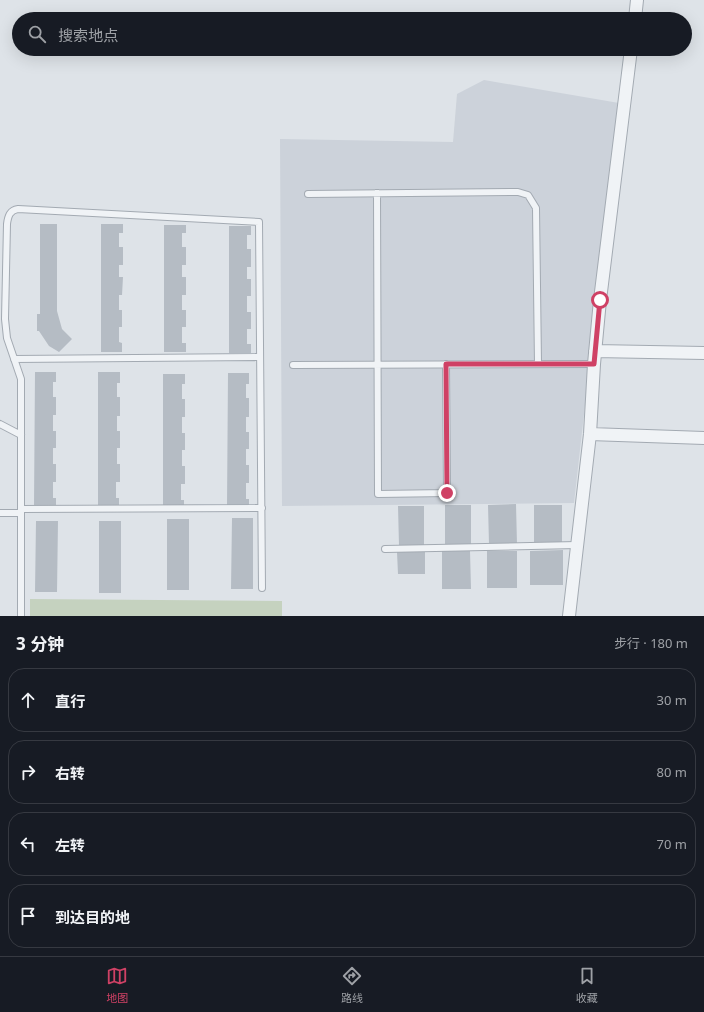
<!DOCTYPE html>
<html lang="zh">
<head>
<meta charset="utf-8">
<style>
	:root { --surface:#171b24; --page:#20242c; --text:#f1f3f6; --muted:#9ea1a6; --line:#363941; --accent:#cf4165 }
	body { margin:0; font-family:"Noto Sans","Noto Sans SC",sans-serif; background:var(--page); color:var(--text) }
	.stop { position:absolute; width:12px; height:12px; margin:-9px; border:3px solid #cf4165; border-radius:50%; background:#fff }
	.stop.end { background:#cf4165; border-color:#fff; box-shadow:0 1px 4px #0008 }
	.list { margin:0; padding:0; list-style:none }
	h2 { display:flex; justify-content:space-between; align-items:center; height:52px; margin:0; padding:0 16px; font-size:17px }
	h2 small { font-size:13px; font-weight:400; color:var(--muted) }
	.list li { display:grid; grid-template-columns:26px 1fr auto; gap:12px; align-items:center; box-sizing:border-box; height:64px; margin:0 8px 8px; padding:0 8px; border:1px solid var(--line); border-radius:16px }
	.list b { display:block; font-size:15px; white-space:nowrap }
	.list em { font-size:13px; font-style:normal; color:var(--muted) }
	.icon { flex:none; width:22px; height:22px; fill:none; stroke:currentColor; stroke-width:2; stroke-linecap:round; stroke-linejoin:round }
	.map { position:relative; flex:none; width:704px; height:616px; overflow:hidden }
	.search { position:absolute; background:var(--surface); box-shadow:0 4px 16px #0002; left:12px; right:12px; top:12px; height:44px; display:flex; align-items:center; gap:10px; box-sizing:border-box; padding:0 14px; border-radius:22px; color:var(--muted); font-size:15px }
	.sheet { height:340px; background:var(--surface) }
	nav { display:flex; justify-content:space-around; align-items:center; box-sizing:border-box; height:56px; border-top:1px solid var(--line); background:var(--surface); font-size:11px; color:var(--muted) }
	nav a { display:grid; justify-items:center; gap:2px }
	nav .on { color:var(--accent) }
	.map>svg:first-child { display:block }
</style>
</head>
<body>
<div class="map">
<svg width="704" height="616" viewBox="0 0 704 616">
	<rect width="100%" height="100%" fill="#dee3e8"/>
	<path fill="#ccd2da" d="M484,80L619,103L574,503L282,506L280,139L453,142L457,94Z"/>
	<path fill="#c5d2bf" d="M30,599L282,601V616H30Z"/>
	<path fill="#b5bcc4" d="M40,224H57V311L62,329L72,339L59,352L49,346L39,331H37V314H40Z
		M101,224H123V233H119V247H123V265H119V277H123L122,295H119V310H122V327H119V342L122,343V352H101Z
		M164,225H186V233H182V247H186V265H182V277H186V295H182V310H186V327H182V343H186V352H164Z
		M229,226H251V235H247V249H251V267H247V279H251V296H247V312H251V329H247V344H251V353H229Z
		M35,372H56V382H53V397H56V415H53V431H56V448H53V464H56V482H53V498H56V505H34Z
		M98,372H120V383H117V397H120V416H117V431H120V448H117V464H120V482H116V498H119V505H98Z
		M228,373H249V384H246V398H249V417H246V432H249V449H246V465H249V483H246V499H249V506H227Z
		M163,374H185V384H182V399H185V417H182V433H185V450H182V466H185V484H181V500H184V507H163Z
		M516,504L517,544H489L488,505Z
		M445,505H471V544H445Z
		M534,505H562V543L534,544Z
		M398,506H424V545H399Z
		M232,518H253V589H231Z
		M167,519H189V590H167Z
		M36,521H58L57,592H35Z
		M99,521H121V593H99Z
		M563,550V585H530V551Z
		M425,551V574H398L397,552Z
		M442,551H470L471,589H442Z
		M487,551H517V588H487Z"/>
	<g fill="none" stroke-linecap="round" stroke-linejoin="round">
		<defs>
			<path id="lane" d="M377,193L378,494L447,493L446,364
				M308,194L518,192L528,195L536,208L538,364
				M14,359L260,357
				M293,365L594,364
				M0,424L21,435
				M21,509L262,508
				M0,513H21
				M385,549L577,545
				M21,616V379L7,338L5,319L7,224C8,216 10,210 18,209L259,222L262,588"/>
			<path id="street" d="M635,19L637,0
				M595,351L704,353
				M590,434L704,438
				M569,616L590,434L594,364L600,300L631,49"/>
		</defs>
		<use href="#lane" stroke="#a3aab2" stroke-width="8"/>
		<use href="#street" stroke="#a3aab2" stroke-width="14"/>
		<use href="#lane" stroke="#f0f3f6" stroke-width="6"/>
		<use href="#street" stroke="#f0f3f6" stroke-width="12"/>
	</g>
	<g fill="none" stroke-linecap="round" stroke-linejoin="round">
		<path stroke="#cf4165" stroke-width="5" d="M447,493L446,364H594L600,300"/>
	</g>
</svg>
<div class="stop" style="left:600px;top:300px"></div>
<div class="stop end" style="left:447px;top:493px"></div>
<div class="search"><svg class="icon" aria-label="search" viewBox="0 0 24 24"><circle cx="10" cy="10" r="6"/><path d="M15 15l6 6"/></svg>搜索地点</div>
</div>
<section class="sheet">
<h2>3 分钟<small>步行 · 180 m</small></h2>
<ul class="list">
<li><svg class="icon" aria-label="ahead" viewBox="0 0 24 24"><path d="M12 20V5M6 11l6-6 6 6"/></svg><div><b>直行</b></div><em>30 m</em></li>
<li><svg class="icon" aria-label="right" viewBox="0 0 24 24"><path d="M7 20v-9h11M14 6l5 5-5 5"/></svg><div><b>右转</b></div><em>80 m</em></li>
<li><svg class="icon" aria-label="left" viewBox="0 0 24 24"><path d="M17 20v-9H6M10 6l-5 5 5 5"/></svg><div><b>左转</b></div><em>70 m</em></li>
<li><svg class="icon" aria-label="arrive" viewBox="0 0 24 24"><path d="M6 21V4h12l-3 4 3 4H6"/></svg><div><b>到达目的地</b></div></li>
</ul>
</section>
<nav>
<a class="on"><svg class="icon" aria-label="map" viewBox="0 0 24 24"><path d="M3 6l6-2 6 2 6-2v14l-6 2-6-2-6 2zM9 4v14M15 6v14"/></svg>地图</a>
<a><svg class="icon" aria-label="directions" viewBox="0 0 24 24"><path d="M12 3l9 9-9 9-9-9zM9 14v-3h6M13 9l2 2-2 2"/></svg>路线</a>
<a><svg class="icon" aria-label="saved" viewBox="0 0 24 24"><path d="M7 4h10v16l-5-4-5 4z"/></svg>收藏</a>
</nav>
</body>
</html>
